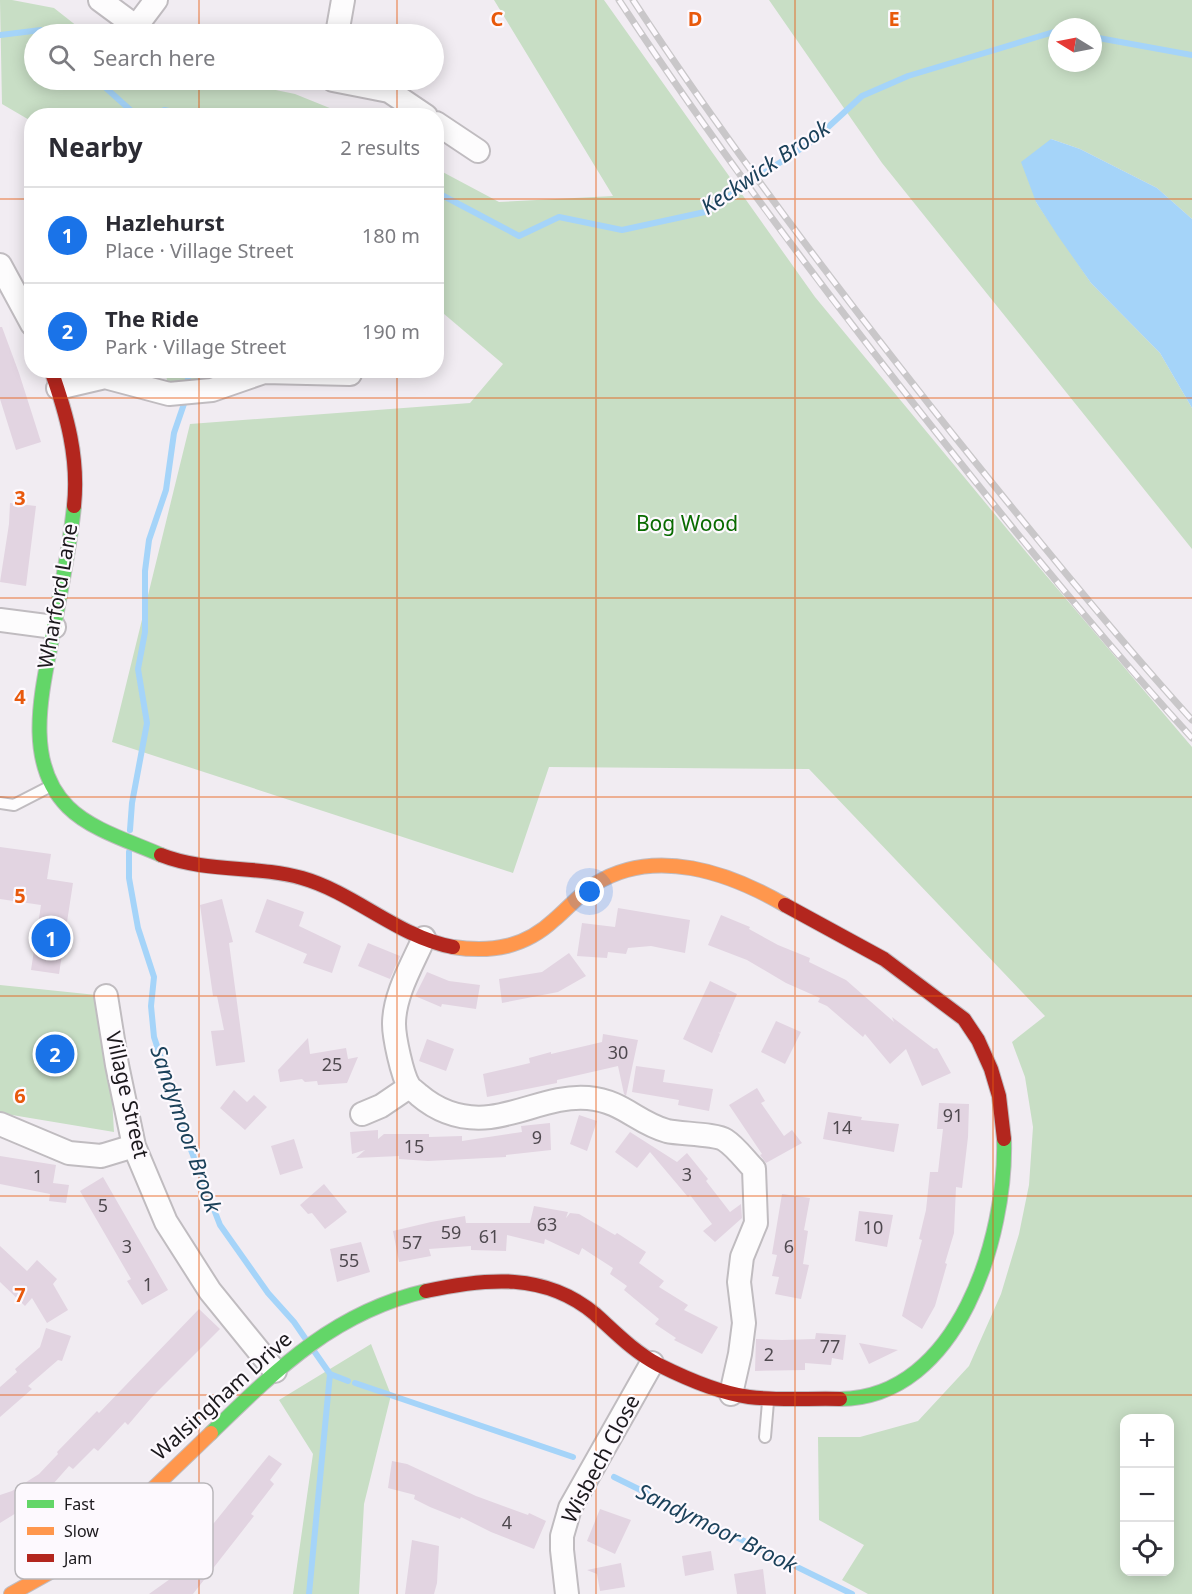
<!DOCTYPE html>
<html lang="en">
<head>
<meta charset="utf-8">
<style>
	:root { --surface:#fff; --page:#f2f2f3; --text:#2b2b33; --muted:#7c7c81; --line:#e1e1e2; --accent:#1a73e8 }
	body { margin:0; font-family:"Noto Sans",sans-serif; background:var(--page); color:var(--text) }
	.controls { position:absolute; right:18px; bottom:18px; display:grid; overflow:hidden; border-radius:12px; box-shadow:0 3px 15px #0003 }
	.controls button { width:54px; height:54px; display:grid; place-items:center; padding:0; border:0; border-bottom:2px solid var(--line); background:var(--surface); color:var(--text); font:30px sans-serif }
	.compass { position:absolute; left:1048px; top:18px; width:54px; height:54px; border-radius:50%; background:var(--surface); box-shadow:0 3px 15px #0003; rotate:280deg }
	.you { position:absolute; left:590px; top:892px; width:21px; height:21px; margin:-15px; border:4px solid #fff; border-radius:50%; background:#1a73e8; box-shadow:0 0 0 9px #1a73e833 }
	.badge { display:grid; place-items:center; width:39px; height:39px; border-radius:50%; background:var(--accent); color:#fff; font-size:20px; font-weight:700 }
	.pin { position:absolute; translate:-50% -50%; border:3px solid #fff; box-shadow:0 2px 6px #0006 }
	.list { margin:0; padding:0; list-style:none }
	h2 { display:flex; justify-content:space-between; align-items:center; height:78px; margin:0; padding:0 24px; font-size:26px }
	h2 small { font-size:20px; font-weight:400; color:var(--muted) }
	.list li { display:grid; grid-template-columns:39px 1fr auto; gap:18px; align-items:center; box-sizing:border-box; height:96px; padding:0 24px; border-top:2px solid var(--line) }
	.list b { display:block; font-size:22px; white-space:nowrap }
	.list p { margin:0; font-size:20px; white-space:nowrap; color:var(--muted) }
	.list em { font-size:20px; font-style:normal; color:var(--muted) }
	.icon { flex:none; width:33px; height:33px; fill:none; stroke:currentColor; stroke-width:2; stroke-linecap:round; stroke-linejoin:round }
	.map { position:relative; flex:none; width:1192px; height:1594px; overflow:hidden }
	.search { position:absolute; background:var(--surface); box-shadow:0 3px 15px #0003; left:24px; top:24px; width:420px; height:66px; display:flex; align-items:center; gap:15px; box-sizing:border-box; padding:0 21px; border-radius:33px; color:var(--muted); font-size:22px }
	.panel { position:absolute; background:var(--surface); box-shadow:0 3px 15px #0003; left:24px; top:108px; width:420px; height:270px; border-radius:24px }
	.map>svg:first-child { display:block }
</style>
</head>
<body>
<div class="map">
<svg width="1192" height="1594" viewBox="0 0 1192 1594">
	<rect width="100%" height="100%" fill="#f1ecf2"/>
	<path fill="#c8dec5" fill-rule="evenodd" d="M0,0H12L54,8L87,34H34V80H198L247,84L295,94L347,115L32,116L31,121L2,104Z
		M494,0H604L815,297L1027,553L1192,747V1594H868L842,1580L864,1545L819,1520L818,1437H860L918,1421L969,1366L1001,1294L1019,1234L1029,1185L1033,1127L1025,1077L1012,1042L1045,1016L809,769L549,767L513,873L112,742L190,424L470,403L503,364L437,308V169L499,202L613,196ZM1170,1418V1572H1124V1418Z
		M769,0H1192V219L1157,188L1080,149L1051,139L1036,202L1091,283L1160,353L1192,408V549L882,163ZM1057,27H1093V63H1057Z
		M166,371H214L215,387L168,393Z
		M0,985L106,996L114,1132L0,1113Z
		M371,1344L391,1395L364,1504L359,1594H293L313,1454L279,1400Z"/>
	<path fill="#a5d4f9" d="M1051,139L1080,149L1157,188L1192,219V408L1160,353L1091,283L1058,236L1036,202L1021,162Z"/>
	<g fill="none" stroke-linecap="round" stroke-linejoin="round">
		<path stroke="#a5d4f9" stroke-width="6" d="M0,35L41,30L46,34
			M1093,37L1192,55
			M97,80L137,116
			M154,116L164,110L194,116
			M436,192L519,236L559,217L622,230L705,212L814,140L862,96L908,76L1057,31
			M187,388L189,370
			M130,830L132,803L147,723L138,669L145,632V571L149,540L166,490L174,433L186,398
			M129,852V878L138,928L154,977L151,1006L154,1037L171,1088L179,1119L220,1225L268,1293L294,1322L305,1338
			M314,1351L330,1374L348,1381
			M355,1383L573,1457
			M614,1477L852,1594
			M309,1594L330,1374"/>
	</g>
	<path fill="#e2d4e1" d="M0,327H2L19,373L41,442L16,450L0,399Z
		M10,503L36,506L26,586L0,582L9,524Z
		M0,847L51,854L47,879L73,883L59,974L31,970L41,905L0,899Z
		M222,899L233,942L229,943L245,1062L216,1066L211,1031L224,1030L217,996H213L200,905Z
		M267,899L304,912L299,926L341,946L332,973L303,963L307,954L255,932Z
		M618,908L690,920L685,953L651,946L628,948L626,954L608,952L607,958L577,956L582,923L615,927Z
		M721,915L750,927L749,929L778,945L810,958L809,962L846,980L894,1022L892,1017L934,1049L937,1048L951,1073L922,1086L906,1049L890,1064L865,1034L863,1037L827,1006L818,1002L820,998L786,983L747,960L708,945Z
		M368,943L400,956L390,979L358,966Z
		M569,953L586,976L558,992L502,1003L499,979L542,972Z
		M427,972L449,981L480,985L476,1009L442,1004L441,1007L415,996Z
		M710,981L737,994L720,1033L718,1032L720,1034L712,1053L683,1039Z
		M776,1021L801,1032L785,1064L761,1052Z
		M603,1034L638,1040L626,1096L624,1094L618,1066L557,1080V1083L487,1097L483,1074L530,1063L529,1058L551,1052V1054L602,1042Z
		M308,1038L310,1054L346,1048L348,1059L358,1057L347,1083L318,1085L317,1081L305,1082L302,1079L280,1082L278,1070Z
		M427,1039L454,1049L446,1071L419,1061Z
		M636,1066L665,1070L663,1082L713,1089L709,1111L678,1105L679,1100L632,1092Z
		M757,1088L765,1101L761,1103L784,1136L792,1130L802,1143L766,1163L760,1155L762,1154L729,1105Z
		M234,1090L247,1102L254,1095L267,1107L245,1130L220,1108Z
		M939,1103L969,1104L968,1137L962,1188L956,1187L954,1233L945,1263L947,1264L935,1306L922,1329L902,1316L922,1240L919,1239L926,1210L930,1172H938L943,1129H937Z
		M828,1112L862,1117L861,1120L899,1124L894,1152L823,1139Z
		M579,1115L597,1121L587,1151L570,1144Z
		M550,1123L551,1150L506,1155V1157L428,1161L399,1159V1156L356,1158L365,1150L352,1154L350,1132L378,1130V1139L384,1134H429V1137L462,1136V1141L522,1132L521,1126Z
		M630,1132L677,1162L687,1153L708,1179L706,1181L730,1212L741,1204L742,1218L715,1242L703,1231L712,1224L690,1195L688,1197L650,1152L637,1168L615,1152Z
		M294,1139L303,1168L280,1175L271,1146Z
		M0,1156L56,1165L53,1183L69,1185L66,1203L49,1201L50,1194L0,1184Z
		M103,1177L168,1290L142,1305L127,1281L131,1279L80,1191Z
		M324,1184L347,1212L325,1229L312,1213L308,1214L300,1205Z
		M782,1194L810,1198L804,1230L808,1231L803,1264L809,1265L801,1299L775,1294L779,1277L772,1276L777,1255L772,1254Z
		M534,1206L568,1212L566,1218L570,1213L579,1214L615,1235L617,1233L646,1252L639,1263L664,1281L659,1287L688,1305L684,1310L718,1327L702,1354L674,1340L676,1338L655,1324L659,1319L624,1290L627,1286L610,1274L613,1268L582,1248L579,1255L545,1239L544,1244L507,1235L506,1251L471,1250V1246L429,1249L431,1256L399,1262L393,1231L431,1222L465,1216L466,1223H530Z
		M859,1211L893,1215L887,1247L855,1241Z
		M361,1242L370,1272L337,1282L330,1249Z
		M0,1246L27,1271L37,1260L57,1279L53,1284L68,1310L47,1323L32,1298L25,1306L0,1282Z
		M199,1309L220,1329L151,1398L128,1425L125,1422L98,1451L94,1448L73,1469L69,1466L46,1492L47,1494L0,1523V1495L12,1491L39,1474L58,1454L57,1452L97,1411L99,1413Z
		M46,1328L71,1336L62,1361L58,1360L28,1386L32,1389L0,1417V1387L17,1372L15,1369L40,1347Z
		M816,1333L846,1335L843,1360L832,1358L831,1365L805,1363V1370L755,1371L756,1339L782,1340L815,1339Z
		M859,1343L898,1350L869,1364Z
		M269,1455L282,1464L270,1480L274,1484L251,1514L254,1516L193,1594H149L184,1569L180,1565Z
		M392,1461L407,1464L476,1496L528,1515L529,1513L546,1521L534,1549L491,1532L461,1517L460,1519L430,1507L414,1499L415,1495L388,1488Z
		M600,1509L631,1520L615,1554L587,1541Z
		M412,1540L439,1546L437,1583L434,1594H405Z
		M711,1551L714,1570L685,1576L682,1556Z
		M621,1563L625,1587L600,1591L597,1574L587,1570Z
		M763,1569L766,1594H737L734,1574Z"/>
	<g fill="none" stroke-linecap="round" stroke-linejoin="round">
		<defs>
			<path id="lane" d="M0,803L14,805L49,787
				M765,1437L768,1402"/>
			<path id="street" d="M100,0L146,34
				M135,28L156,0
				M337,34L343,0
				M333,80L389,91L426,116
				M436,123L478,151
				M0,265L32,324
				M58,388L105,377L169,394L212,390L264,372L350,374
				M0,620L54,627
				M424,938C412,965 394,995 394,1024C394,1037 402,1075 409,1086C411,1089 416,1092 419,1095C439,1112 463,1120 490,1117C523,1113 555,1095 588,1098C623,1101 637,1123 667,1131C680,1134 716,1134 725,1140C736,1147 745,1160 754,1169L756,1223L742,1257L739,1282L744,1323L740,1354L731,1394
				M106,996L117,1065L134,1146L166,1222L210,1291L275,1371
				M362,1114L381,1106L409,1087
				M0,1124L69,1153L101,1156L134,1146
				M567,1594L562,1550V1536L570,1508L652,1363"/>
			<path id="fast" d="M74,506C70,547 61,587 54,628C44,684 21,760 68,807C91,830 132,842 161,855
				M840,1399C959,1398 1007,1235 1004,1139
				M211,1433C276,1370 334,1312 426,1291"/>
			<path id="slow" d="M453,947C492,953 525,947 554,920C568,908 580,894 595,884C655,846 730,873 785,905
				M11,1594L88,1551L211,1433"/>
			<path id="jam" d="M51,370C67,415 79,458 74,506
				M161,855C207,873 256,865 302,878C355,893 398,937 453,947
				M785,905L884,959L964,1019L978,1040L991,1069L999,1096L1004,1139
				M426,1291C486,1278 545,1272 595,1314C615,1332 634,1352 659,1365C685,1378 720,1393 749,1397C779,1401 810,1398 840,1399"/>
		</defs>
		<use href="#lane" stroke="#c0bcc0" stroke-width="14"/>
		<use href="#street" stroke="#c0bcc0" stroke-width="26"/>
		<use href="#fast" stroke="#c0bcc0" stroke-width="16"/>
		<use href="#slow" stroke="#c0bcc0" stroke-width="16"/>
		<use href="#jam" stroke="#c0bcc0" stroke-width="16"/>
		<use href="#lane" stroke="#fdfcfd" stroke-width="10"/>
		<use href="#street" stroke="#fdfcfd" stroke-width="22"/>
		<use href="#fast" stroke="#63d668" stroke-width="14"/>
		<use href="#slow" stroke="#ff974d" stroke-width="14"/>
		<use href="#jam" stroke="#b3261e" stroke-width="14"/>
		<defs>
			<path id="rail" d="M619,0C717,149 825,292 936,432C1018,536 1102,639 1192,738
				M633,0C731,149 840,292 951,432C1029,529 1108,627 1192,720"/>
		</defs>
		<use href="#rail" stroke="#c9c7c9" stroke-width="7"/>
		<use href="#rail" stroke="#fdf9fe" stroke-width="4.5" stroke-dasharray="14" stroke-linecap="butt"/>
	</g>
	<path fill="none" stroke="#e8590c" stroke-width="1.5" stroke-opacity="0.55" d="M199,0V34M397,0V34M596,0V1594M795,0V1594M993,0V1594M199,80V116M397,80V116M0,199H32M436,199H1192M199,370V1594M397,370V1594M0,398H1192M0,598H1192M0,797H1192M0,996H1192M0,1196H1192M0,1395H1192"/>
	<g text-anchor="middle" stroke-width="4.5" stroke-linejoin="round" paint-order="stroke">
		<g font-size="18" fill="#4f494f">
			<text x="618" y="1059">30</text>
			<text x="332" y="1071">25</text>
			<text x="953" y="1122">91</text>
			<text x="842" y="1134">14</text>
			<text x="537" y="1144">9</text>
			<text x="414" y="1153">15</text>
			<text x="687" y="1181">3</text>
			<text x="38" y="1183">1</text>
			<text x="103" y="1212">5</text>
			<text x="547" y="1231">63</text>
			<text x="873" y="1234">10</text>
			<text x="451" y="1239">59</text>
			<text x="489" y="1243">61</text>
			<text x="412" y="1249">57</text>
			<text x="127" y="1253">3</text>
			<text x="789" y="1253">6</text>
			<text x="349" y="1267">55</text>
			<text x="148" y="1291">1</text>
			<text x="830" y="1353">77</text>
			<text x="769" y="1361">2</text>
			<text x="507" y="1529">4</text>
		</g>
		<g font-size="21" fill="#096b00" stroke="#fdf9fe">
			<text x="687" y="531">Bog Wood</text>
		</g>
		<g font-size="21" fill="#1b181c" stroke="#fdf9fe">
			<text transform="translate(58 596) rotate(-80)" y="7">Wharford Lane</text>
			<text transform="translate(127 1095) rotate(77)" y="7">Village Street</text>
			<text transform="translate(222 1396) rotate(-42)" y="7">Walsingham Drive</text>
			<text transform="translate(601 1459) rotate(-62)" y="7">Wisbech Close</text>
		</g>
		<g font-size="22" font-style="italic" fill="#1b415a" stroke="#fdf9fe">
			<text transform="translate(765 167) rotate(-34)" y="8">Keckwick Brook</text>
			<text transform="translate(186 1129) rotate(71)" y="8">Sandymoor Brook</text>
			<text transform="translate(717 1528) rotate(26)" y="8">Sandymoor Brook</text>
		</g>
	</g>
	<rect x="15" y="1483" width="198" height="96" rx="9" fill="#fdf9fe" stroke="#b9b6ba" stroke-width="1.5"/>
	<rect x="27" y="1500" width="27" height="8" fill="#63d668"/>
	<rect x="27" y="1527" width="27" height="8" fill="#ff974d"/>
	<rect x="27" y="1554" width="27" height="8" fill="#b3261e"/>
	<g font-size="16" fill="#1b181c">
		<text x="64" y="1510">Fast</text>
		<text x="64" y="1537">Slow</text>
		<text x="64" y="1564">Jam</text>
	</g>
	<g font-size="20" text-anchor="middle" font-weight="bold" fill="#e8590c" stroke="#fdf9fe" stroke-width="4.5" stroke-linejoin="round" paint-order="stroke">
		<text x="497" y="26">C</text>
		<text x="695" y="26">D</text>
		<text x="894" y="26">E</text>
		<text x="20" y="505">3</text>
		<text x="20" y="704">4</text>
		<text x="20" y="903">5</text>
		<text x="20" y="1103">6</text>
		<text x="20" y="1302">7</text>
	</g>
</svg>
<div class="controls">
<button>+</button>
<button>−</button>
<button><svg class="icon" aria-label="locate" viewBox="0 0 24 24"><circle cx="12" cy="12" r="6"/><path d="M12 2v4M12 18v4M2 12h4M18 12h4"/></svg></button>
</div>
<svg class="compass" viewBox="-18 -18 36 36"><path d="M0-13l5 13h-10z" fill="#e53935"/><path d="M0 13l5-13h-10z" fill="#7c7c81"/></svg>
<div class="you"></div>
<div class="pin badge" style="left:51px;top:938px">1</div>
<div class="pin badge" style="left:55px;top:1054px">2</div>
<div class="search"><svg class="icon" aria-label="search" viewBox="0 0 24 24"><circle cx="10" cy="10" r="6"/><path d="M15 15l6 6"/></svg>Search here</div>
<section class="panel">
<h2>Nearby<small>2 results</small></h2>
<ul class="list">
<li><span class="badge">1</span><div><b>Hazlehurst</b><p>Place · Village Street</p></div><em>180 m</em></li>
<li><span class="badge">2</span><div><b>The Ride</b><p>Park · Village Street</p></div><em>190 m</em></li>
</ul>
</section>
</div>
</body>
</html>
